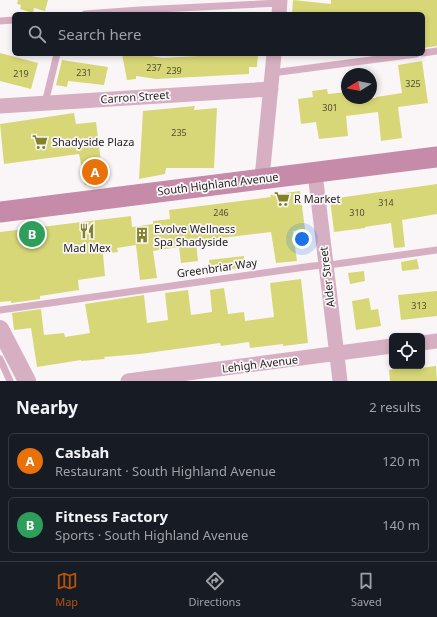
<!DOCTYPE html>
<html lang="en">
<head>
<meta charset="utf-8">
<style>
	:root { --surface:#171b24; --page:#20242c; --text:#f1f3f6; --muted:#9ea1a6; --line:#363941; --accent:#b45309 }
	body { margin:0; font-family:"Noto Sans",sans-serif; background:var(--page); color:var(--text) }
	.controls { position:absolute; right:12px; bottom:12px; display:grid; overflow:hidden; border-radius:6px; box-shadow:0 2px 6px #0003 }
	.controls button { width:36px; height:36px; display:grid; place-items:center; padding:0; border:0; border-bottom:1px solid var(--line); background:var(--surface); color:var(--text); font:20px sans-serif }
	.compass { position:absolute; left:341px; top:68px; width:36px; height:36px; border-radius:50%; background:var(--surface); box-shadow:0 2px 6px #0003; rotate:260deg }
	.you { position:absolute; left:302px; top:239px; width:14px; height:14px; margin:-10px; border:3px solid #fff; border-radius:50%; background:#1a73e8; box-shadow:0 0 0 6px #1a73e833 }
	.badge { display:grid; place-items:center; width:26px; height:26px; border-radius:50%; background:var(--accent); color:#fff; font-size:13px; font-weight:700 }
	.pin { position:absolute; translate:-50% -50%; border:2px solid #fff; box-shadow:0 1px 4px #0006 }
	.list { margin:0; padding:0; list-style:none }
	h2 { display:flex; justify-content:space-between; align-items:center; height:52px; margin:0; padding:0 16px; font-size:17px }
	h2 small { font-size:13px; font-weight:400; color:var(--muted) }
	.list li { display:grid; grid-template-columns:26px 1fr auto; gap:12px; align-items:center; box-sizing:border-box; height:56px; margin:0 8px 8px; padding:0 8px; border:1px solid var(--line); border-radius:6px }
	.list b { display:block; font-size:15px; white-space:nowrap }
	.list p { margin:0; font-size:13px; white-space:nowrap; color:var(--muted) }
	.list em { font-size:13px; font-style:normal; color:var(--muted) }
	.icon { flex:none; width:22px; height:22px; fill:none; stroke:currentColor; stroke-width:2; stroke-linecap:round; stroke-linejoin:round }
	.map { position:relative; flex:none; width:437px; height:381px; overflow:hidden }
	.search { position:absolute; background:var(--surface); box-shadow:0 2px 6px #0003; left:12px; right:12px; top:12px; height:44px; display:flex; align-items:center; gap:10px; box-sizing:border-box; padding:0 14px; border-radius:6px; color:var(--muted); font-size:15px }
	.sheet { height:180px; background:var(--surface) }
	nav { display:flex; justify-content:space-around; align-items:center; box-sizing:border-box; height:56px; border-top:1px solid var(--line); background:var(--surface); font-size:11px; color:var(--muted) }
	nav a { display:grid; justify-items:center; gap:2px }
	nav .on { color:var(--accent) }
	.map>svg:first-child { display:block }
</style>
</head>
<body>
<div class="map">
<svg width="437" height="381" viewBox="0 0 437 381">
	<rect width="100%" height="100%" fill="#faf6f8"/>
	<path fill="#d7d777" d="M18,0H48L45,11L34,8L33,13L20,9L21,5L17,4Z
		M293,0L331,4V0H437V46L423,48V14H292Z
		M0,53L38,63L31,89L0,81Z
		M122,54H138L163,58L232,54H258L257,67H249V74L156,79L136,76V79L127,80Z
		M62,60L108,67L104,85L68,81L67,87L56,85Z
		M422,61L428,103L398,107L402,138L381,141L378,112L346,116L348,136L319,139L316,122L301,124L298,99L313,97L312,91L327,89L328,94L347,92V98H376V97L402,93L398,65Z
		M195,106L194,110L217,108L214,168H166L165,174L139,179L143,111Z
		M74,113L76,124L96,122L101,162H104L107,182L85,185L79,154L4,164L0,124Z
		M437,184V214L402,220L405,247L394,248L391,223L365,227V228L334,232L330,199Z
		M300,191L305,229L293,231L297,261L276,263L271,232L196,241L198,261L181,263L179,247L153,251L157,278L140,280L136,245L117,248L118,252L103,254L105,276L78,280L79,290L40,296V299L11,303V301L0,302V232L131,216L132,227L153,224V221L170,219L169,210L271,197L270,195Z
		M244,256L245,267L210,272L209,260Z
		M417,259L419,269L402,271L401,262Z
		M364,271L365,281L350,284L348,273Z
		M301,279L308,343L283,346V344L250,348L249,342L221,346L220,343L140,354L104,357L105,359L81,361V360L37,367L31,328L14,330L12,313L41,309L44,335L64,333L65,337L90,333L85,304L144,295L147,323L168,320L165,293L188,290L191,315L212,312L210,290L224,288L228,314L244,312L245,321L274,317L270,283Z
		M437,291V316L401,320L398,295Z
		M369,298L371,310L378,309L381,326L356,330L352,301Z
		M401,366H412V369L436,366L437,381H390L389,370L401,368Z"/>
	<g fill="none" stroke-linecap="round" stroke-linejoin="round">
		<path stroke="#d7afc2" stroke-width="7" d="M85,14L139,10L280,3
			M0,21L14,20
			M423,53L437,51
			M272,73L416,54
			M45,103L57,54
			M0,310L313,266L336,264L437,250
			M0,359L10,381"/>
		<path stroke="#d7afc2" stroke-width="15" d="M279,14L280,0
			M0,106L271,89
			M315,173L340,381
			M262,178L274,54
			M422,343L437,341
			M128,381L392,346"/>
		<path stroke="#d7afc2" stroke-width="18" d="M0,329L27,381"/>
		<path stroke="#c58ba8" stroke-width="21" d="M0,212L437,157"/>
	</g>
	<defs>
		<symbol id="supermarket-bare" viewBox="-9 -9 18 18"><path d="M-6-5.5h2.5l.6 2H6L4.5 2H-2.5L-4.4-4H-6ZM-1.5 3.2a1.3 1.3 0 1 0 .1 0ZM3 3.2a1.3 1.3 0 1 0 .1 0Z" fill="#83822b" stroke="#faf6f8" stroke-width="2.5" paint-order="stroke"/></symbol>
		<symbol id="restaurant-bare" viewBox="-9 -9 18 18"><path d="M-5-6h1v4h1v-4h1v4h1v-4h1v5L-1.5 .5V6h-2V.5L-5-1ZM5-6V6H3V1.5H1.5Q1.5-4 5-6Z" fill="#83822b" stroke="#faf6f8" stroke-width="2.5" paint-order="stroke"/></symbol>
		<symbol id="building-bare" viewBox="-9 -9 18 18"><path d="M-4-6H4V6H1V3H-1V6H-4ZM-2.5-4.3h1.7v1.8h-1.7ZM.8-4.3h1.7v1.8H.8ZM-2.5-1h1.7V.8h-1.7ZM.8-1h1.7V.8H.8Z" fill="#83822b" stroke="#faf6f8" stroke-width="2.5" paint-order="stroke"/></symbol>
	</defs>
	<g fill-rule="evenodd">
		<use href="#supermarket-bare" x="29" y="131" width="22" height="22"/>
		<use href="#supermarket-bare" x="271" y="188" width="22" height="22"/>
		<use href="#restaurant-bare" x="76" y="220" width="22" height="22"/>
		<use href="#building-bare" x="131" y="224" width="22" height="22"/>
	</g>
	<g text-anchor="middle" stroke-width="3.5" stroke-linejoin="round" paint-order="stroke">
		<g font-size="9" fill="#4e4d36">
			<text x="154" y="71">237</text>
			<text x="174" y="74">239</text>
			<text x="84" y="76">231</text>
			<text x="21" y="77">219</text>
			<text x="413" y="87">325</text>
			<text x="330" y="111">301</text>
			<text x="179" y="136">235</text>
			<text x="386" y="206">314</text>
			<text x="221" y="216">246</text>
			<text x="357" y="216">310</text>
			<text x="419" y="309">313</text>
		</g>
		<g font-size="11" fill="#211f20" stroke="#faf6f8">
			<text transform="translate(135 97) rotate(-4)" y="4">Carron Street</text>
			<text transform="translate(218 184) rotate(-7)" y="4">South Highland Avenue</text>
			<text transform="translate(217 268) rotate(-8)" y="4">Greenbriar Way</text>
			<text transform="translate(327 277) rotate(-97)" y="4">Alder Street</text>
			<text transform="translate(260 364) rotate(-7)" y="4">Lehigh Avenue</text>
		</g>
		<g font-size="11" fill="#211f20" stroke="#faf6f8" text-anchor="start">
			<text x="52" y="146">Shadyside Plaza</text>
			<text x="294" y="203">R Market</text>
			<text x="154" y="233">Evolve Wellness<tspan x="154" dy="13">Spa Shadyside</tspan></text>
			<text x="87" y="252" text-anchor="middle">Mad Mex</text>
		</g>
	</g>
</svg>
<div class="controls">
<button><svg class="icon" aria-label="locate" viewBox="0 0 24 24"><circle cx="12" cy="12" r="6"/><path d="M12 2v4M12 18v4M2 12h4M18 12h4"/></svg></button>
</div>
<svg class="compass" viewBox="-18 -18 36 36"><path d="M0-13l5 13h-10z" fill="#e53935"/><path d="M0 13l5-13h-10z" fill="#9ea1a6"/></svg>
<div class="you"></div>
<div class="pin badge" style="left:95px;top:172px;background:#e8710a">A</div>
<div class="pin badge" style="left:32px;top:234px;background:#2e9e5b">B</div>
<div class="search"><svg class="icon" aria-label="search" viewBox="0 0 24 24"><circle cx="10" cy="10" r="6"/><path d="M15 15l6 6"/></svg>Search here</div>
</div>
<section class="sheet">
<h2>Nearby<small>2 results</small></h2>
<ul class="list">
<li><span class="badge" style="background:#e8710a">A</span><div><b>Casbah</b><p>Restaurant · South Highland Avenue</p></div><em>120 m</em></li>
<li><span class="badge" style="background:#2e9e5b">B</span><div><b>Fitness Factory</b><p>Sports · South Highland Avenue</p></div><em>140 m</em></li>
</ul>
</section>
<nav>
<a class="on"><svg class="icon" aria-label="map" viewBox="0 0 24 24"><path d="M3 6l6-2 6 2 6-2v14l-6 2-6-2-6 2zM9 4v14M15 6v14"/></svg>Map</a>
<a><svg class="icon" aria-label="directions" viewBox="0 0 24 24"><path d="M12 3l9 9-9 9-9-9zM9 14v-3h6M13 9l2 2-2 2"/></svg>Directions</a>
<a><svg class="icon" aria-label="saved" viewBox="0 0 24 24"><path d="M7 4h10v16l-5-4-5 4z"/></svg>Saved</a>
</nav>
</body>
</html>
